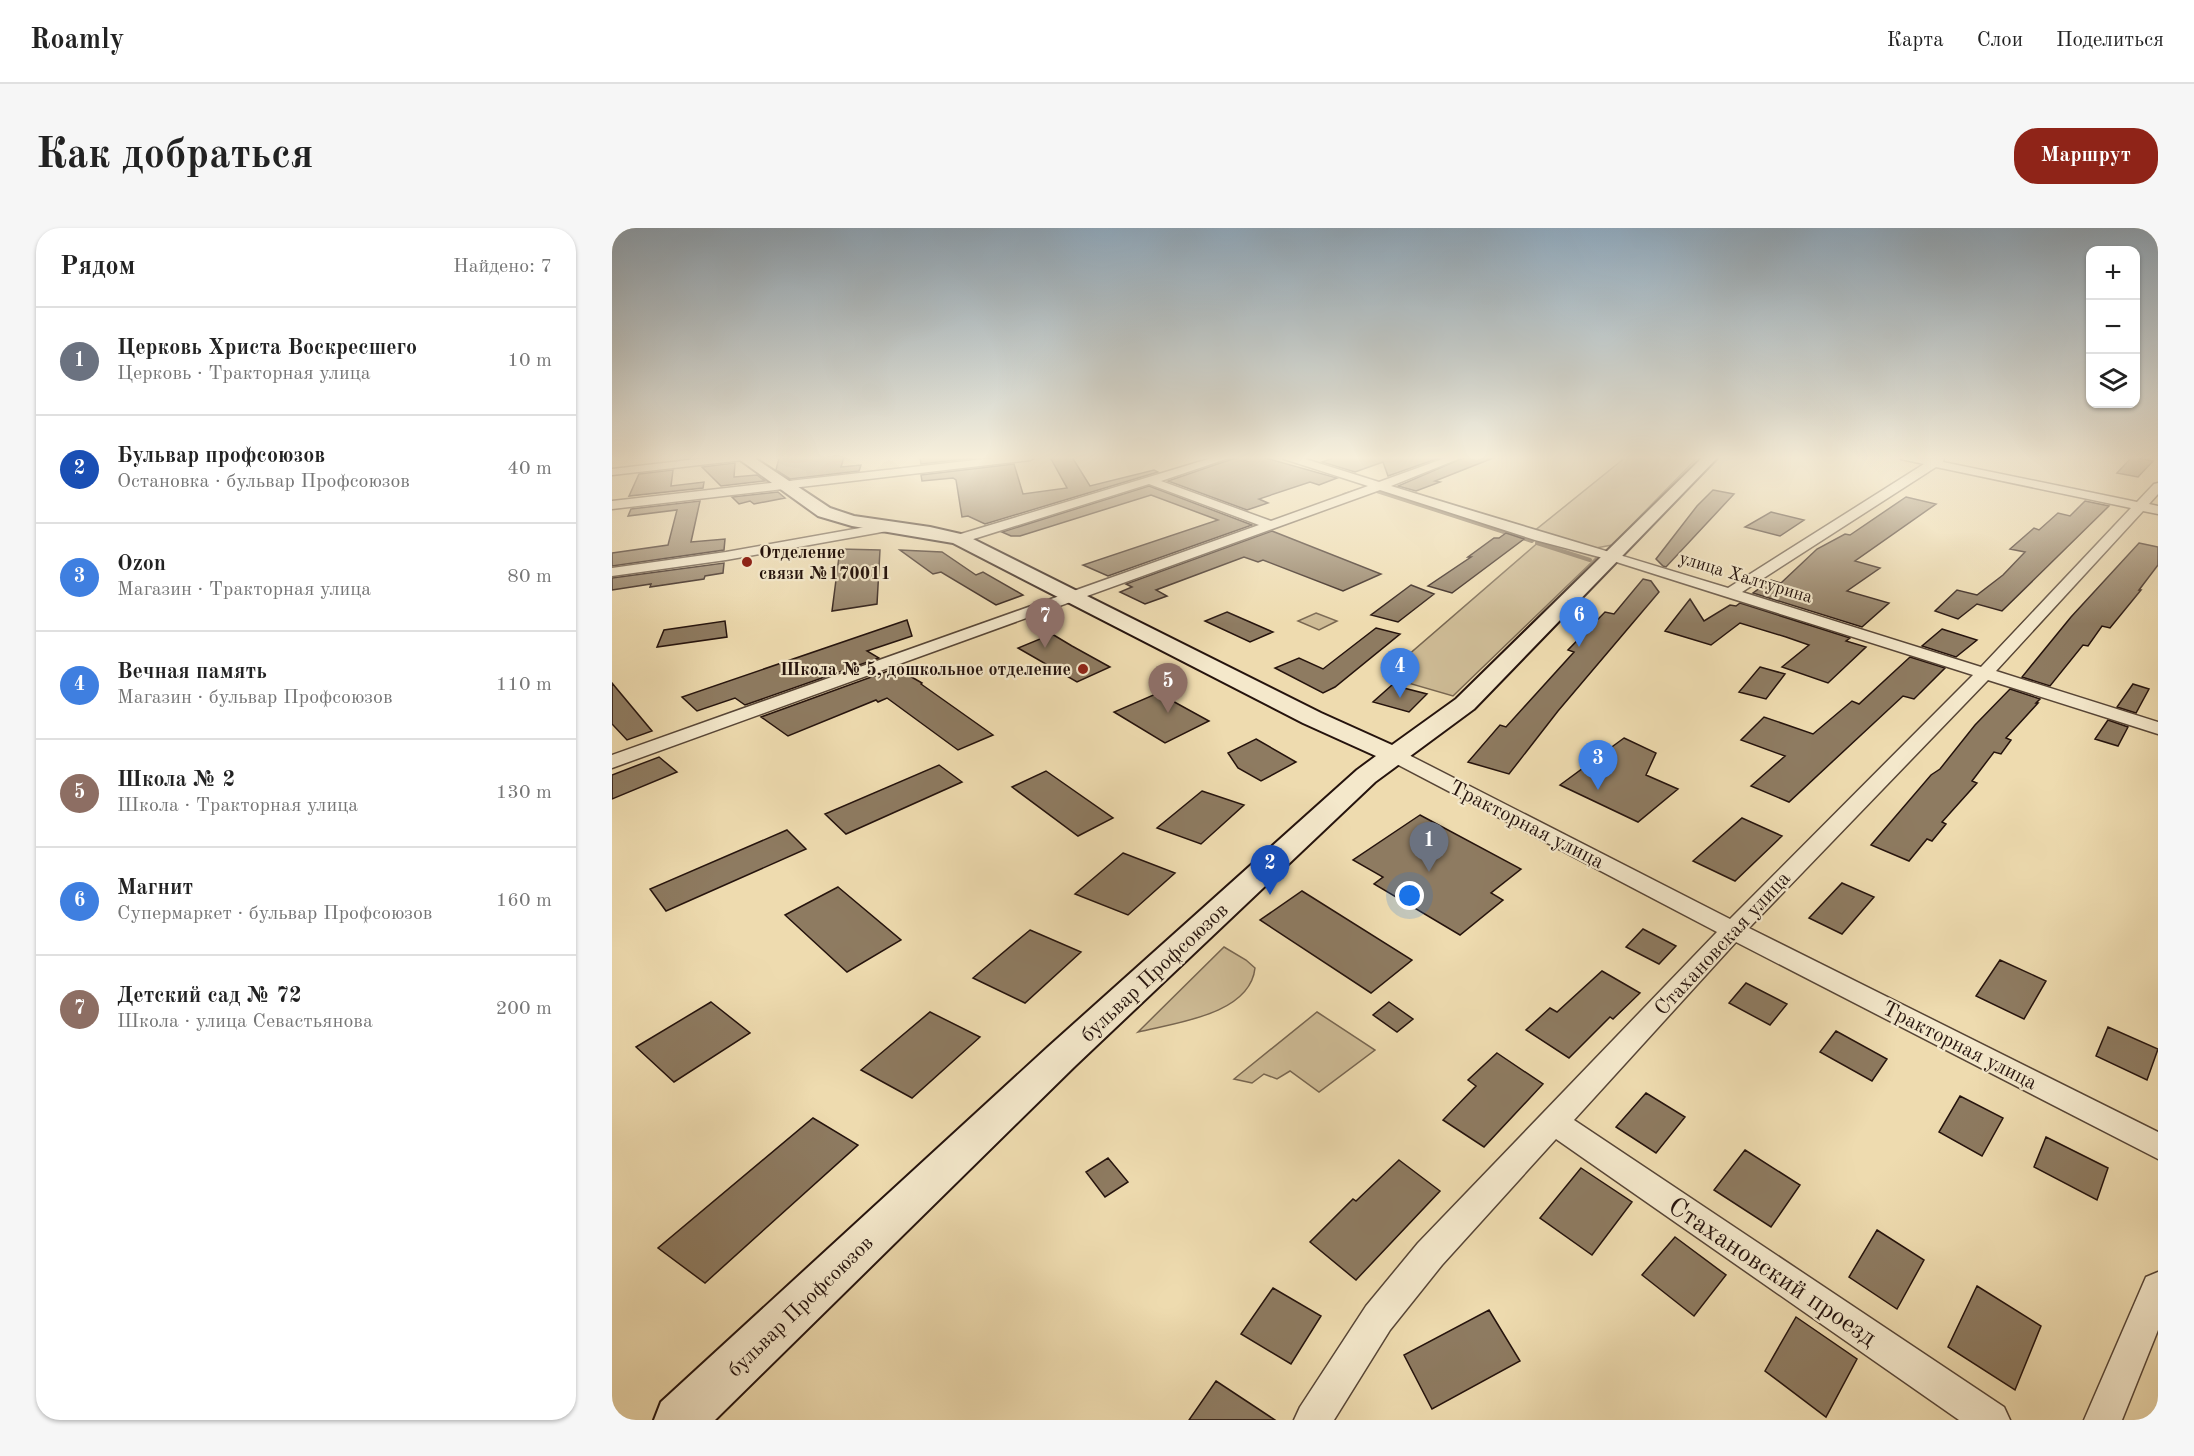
<!DOCTYPE html>
<html lang="ru">
<head>
<meta charset="utf-8">
<style>
	:root { --surface:#fff; --page:#f6f6f6; --text:#222; --muted:#767676; --line:#e0e0e0; --accent:#8f2418 }
	body { margin:0; font-family:"Old Standard TT",serif; background:var(--page); color:var(--text) }
	.controls { position:absolute; right:18px; top:18px; display:grid; overflow:hidden; border-radius:12px; box-shadow:0 2px 4px #0004 }
	.controls button { width:54px; height:54px; display:grid; place-items:center; padding:0; border:0; border-bottom:2px solid var(--line); background:var(--surface); color:var(--text); font:30px sans-serif }
	.you { position:absolute; left:798px; top:668px; width:21px; height:21px; margin:-15px; border:4px solid #fff; border-radius:50%; background:#1a73e8; box-shadow:0 0 0 9px #1a73e833 }
	.badge { display:grid; place-items:center; width:39px; height:39px; border-radius:50%; background:var(--accent); color:#fff; font-size:20px; font-weight:700 }
	.pin { position:absolute; translate:-50% -50px; filter:drop-shadow(0 2px 3px #0008) }
	.pin::after { content:''; position:absolute; top:32px; width:21px; height:18px; background:inherit; clip-path:polygon(0 0,100% 0,50% 100%) }
	.list { margin:0; padding:0; list-style:none }
	h2 { display:flex; justify-content:space-between; align-items:center; height:78px; margin:0; padding:0 24px; font-size:26px }
	h2 small { font-size:20px; font-weight:400; color:var(--muted) }
	.list li { display:grid; grid-template-columns:39px 1fr auto; gap:18px; align-items:center; box-sizing:border-box; height:108px; padding:0 24px; border-top:2px solid var(--line) }
	.list b { display:block; font-size:22px; white-space:nowrap }
	.list p { margin:0; font-size:20px; white-space:nowrap; color:var(--muted) }
	.list em { font-size:20px; font-style:normal; color:var(--muted) }
	.icon { flex:none; width:33px; height:33px; fill:none; stroke:currentColor; stroke-width:2; stroke-linecap:round; stroke-linejoin:round }
	.map { position:relative; flex:none; width:1546px; height:1192px; overflow:hidden; border-radius:24px }
	header { display:flex; align-items:center; gap:36px; box-sizing:border-box; height:84px; padding:0 30px; background:var(--surface); border-bottom:2px solid var(--line) }
	header strong { font-size:28px }
	nav { display:flex; gap:33px; margin-inline-start:auto; font-size:21px }
	.intro { display:flex; align-items:center; justify-content:space-between; box-sizing:border-box; height:144px; padding:0 36px }
	h1 { margin:0; font-size:42px }
	.button { padding:15px 27px; border-radius:24px; background:var(--accent); color:#fff; font-size:21px; font-weight:700 }
	main { display:flex; gap:36px; padding:0 36px }
	aside { flex:1; background:var(--surface); border-radius:24px; box-shadow:0 2px 4px #0004 }
	.map>svg:first-child { display:block }
</style>
</head>
<body>
<header>
<strong>Roamly</strong>
<nav><a>Карта</a><a>Слои</a><a>Поделиться</a></nav>
</header>
<div class="intro"><h1>Как добраться</h1><a class="button">Маршрут</a></div>
<main>
<aside>
<h2>Рядом<small>Найдено: 7</small></h2>
<ul class="list">
<li><span class="badge" style="background:#6b7280">1</span><div><b>Церковь Христа Воскресшего</b><p>Церковь · Тракторная улица</p></div><em>10 m</em></li>
<li><span class="badge" style="background:#1a4fb4">2</span><div><b>Бульвар профсоюзов</b><p>Остановка · бульвар Профсоюзов</p></div><em>40 m</em></li>
<li><span class="badge" style="background:#3f7fe0">3</span><div><b>Ozon</b><p>Магазин · Тракторная улица</p></div><em>80 m</em></li>
<li><span class="badge" style="background:#3f7fe0">4</span><div><b>Вечная память</b><p>Магазин · бульвар Профсоюзов</p></div><em>110 m</em></li>
<li><span class="badge" style="background:#8d6e63">5</span><div><b>Школа № 2</b><p>Школа · Тракторная улица</p></div><em>130 m</em></li>
<li><span class="badge" style="background:#3f7fe0">6</span><div><b>Магнит</b><p>Супермаркет · бульвар Профсоюзов</p></div><em>160 m</em></li>
<li><span class="badge" style="background:#8d6e63">7</span><div><b>Детский сад № 72</b><p>Школа · улица Севастьянова</p></div><em>200 m</em></li>
</ul>
</aside>
<div class="map">
<svg width="1546" height="1192" viewBox="0 0 1546 1192">
	<rect width="100%" height="100%" fill="#eedbaf"/>
	<filter id="stains"><feTurbulence type="fractalNoise" baseFrequency=".00333" numOctaves="4"/><feColorMatrix values="0 0 0 0 .2 0 0 0 0 .09 0 0 0 0 .02 0 0 0 .5 -.17"/></filter>
	<radialGradient id="worn" r=".72"><stop offset=".6" stop-color="#630" stop-opacity="0"/><stop offset="1" stop-color="#630" stop-opacity=".3"/></radialGradient>
	<path fill="#ccb993" stroke="#786650" stroke-width="1.5" d="M1014,229H1086L1000,317L984,320L921,304Z
		M929,312L985,329L841,468L772,448Z
		M704,385L725,393L707,402L686,393Z
		M612,719L634,732L643,740C638,787 562,795 526,804Z
		M705,784L763,822L707,864L678,843L665,851L652,846L640,855L622,851Z"/>
	<g fill="none" stroke-linecap="round" stroke-linejoin="round">
		<path stroke="#75624d" stroke-width="4" d="M765,263L920,313
			M732,267L755,260
			M925,315L978,332"/>
	</g>
	<path fill="#8e7b61" stroke="#25130d" stroke-width="1.5" d="M232,229L229,239L249,237L247,243L178,251L164,242L167,230Z
		M324,229H371L309,236L308,230Z
		M438,229H460L478,258L542,242L546,244L373,296L356,288L350,289L344,252L341,250L310,253L309,247L402,236L411,266L455,260Z
		M626,229H650L725,250L707,257L698,254L647,271L656,275L635,282L556,253Z
		M724,229H830L776,248L771,234L743,244L710,234Z
		M853,229L881,230L823,253L828,254L804,263L786,258Z
		M1520,229L1541,233L1526,249L1505,245Z
		M123,235L122,249L145,247L153,253L109,258L90,239Z
		M61,242L59,258L92,254L91,260L17,268L27,246Z
		M537,258L640,297L496,348L471,337L606,292L539,267L408,308H399L390,304Z
		M1101,262L1122,266L1054,339L1051,338L1044,331L1085,278Z
		M166,264L173,270L142,276L138,273L127,276L120,269Z
		M1294,269L1324,276L1243,333L1268,340L1235,363L1277,375L1250,399L1141,365L1159,352L1169,355L1205,321L1233,306L1238,307Z
		M88,273L79,314L113,311L112,322L0,338V325L56,317L65,282L16,288L19,281Z
		M1473,273L1497,278L1390,383L1365,376L1346,391L1323,383L1345,362L1365,367L1391,347L1413,324L1398,321L1422,300L1427,302L1446,285L1458,288Z
		M1159,284L1192,292L1168,308L1133,299Z
		M660,303L769,346L731,363L651,332L646,334L632,329L544,362L555,368L533,376L508,364L520,359L514,356Z
		M894,305L912,311L840,365L816,358L859,329H856L882,310H887Z
		M1527,315L1546,319V337L1527,362H1529L1498,400L1490,398L1476,418L1471,417L1438,458L1410,449L1459,389Z
		M228,321L268,322L265,376L220,383Z
		M288,322L330,324L364,347L371,344L411,367L384,377L329,344L321,346Z
		M112,335L111,345L93,348L92,351L38,359L39,356L0,362V350Z
		M1031,351L1039,353L1047,364L946,483L897,546L856,534L888,497L894,499L962,424L956,422L993,384L1002,386Z
		M799,357L822,366L786,394L759,387Z
		M1078,371L1092,393L1118,377L1124,378L1128,375L1238,410L1234,413L1254,419L1216,455L1170,439L1197,417L1174,409L1128,395L1099,417L1053,403Z
		M615,384L661,404L638,414L593,393Z
		M295,392L300,408L255,423L267,430L133,477L123,470L85,483L70,469Z
		M113,393L115,409L45,419L52,402Z
		M764,400L788,406L723,459L711,465L663,440L687,430L711,441Z
		M1330,401L1365,412L1344,429L1310,418Z
		M440,406L460,418L498,439L465,454L406,420Z
		M1298,429L1333,440L1302,471L1291,468L1177,574L1139,558L1173,528L1129,512L1152,489L1201,506L1240,473L1247,476Z
		M1148,439L1173,446L1154,471L1127,464Z
		M284,440L310,455L309,456L381,507L346,522L275,470L266,474L264,472L176,508L149,489Z
		M0,455L40,503L15,512L0,496Z
		M1521,456L1537,461L1524,485L1505,479Z
		M780,457L815,466L797,484L761,474Z
		M1398,461L1428,471L1424,475H1426L1394,510L1399,512L1389,526L1382,524L1360,553L1365,555L1330,594L1334,596L1320,613L1315,611L1297,633L1259,617L1319,547L1328,541L1363,497Z
		M546,465L597,493L553,515L502,484Z
		M1496,492L1516,499L1506,518L1483,511Z
		M1012,510L1044,525L1034,547L1066,561L1026,594L948,557Z
		M644,511L684,534L649,553L626,540L616,525Z
		M47,529L65,544L0,571V547Z
		M327,537L350,554L234,606L213,586Z
		M434,543L501,590L466,608L400,559Z
		M590,563L632,577L589,616L545,600Z
		M808,587L909,641L879,665L891,672L848,707L762,656L771,649L741,632Z
		M1130,590L1170,608L1123,653L1081,633Z
		M175,602L194,621L54,683L38,661Z
		M511,625L563,645L516,687L463,666Z
		M1230,655L1262,669L1230,706L1197,690Z
		M226,659L289,712L235,744L173,687Z
		M690,663L800,732L759,765L648,692Z
		M1031,701L1064,718L1047,736L1014,719Z
		M418,702L469,724L413,775L361,750Z
		M1388,732L1434,753L1412,791L1364,768Z
		M990,743L1028,765L1001,791L998,789L957,830L914,802L938,780L945,784Z
		M1134,755L1175,776L1158,797L1117,775Z
		M99,774L138,805L62,854L24,819Z
		M777,774L801,791L785,804L761,787Z
		M318,784L368,809L300,870L249,842Z
		M1496,799L1546,821L1535,852L1484,828Z
		M1224,803L1275,831L1260,853L1208,824Z
		M885,825L931,856L872,919L831,892L864,858L856,852Z
		M1034,865L1073,889L1044,925L1004,899Z
		M1348,868L1391,890L1370,928L1327,904Z
		M201,890L246,917L93,1055L46,1020Z
		M1434,909L1496,940L1485,972L1422,939Z
		M1133,922L1188,957L1159,999L1102,962Z
		M496,930L516,954L493,969L474,944Z
		M787,932L828,963L744,1052L698,1014L741,971L744,973Z
		M969,940L1020,974L980,1027L928,990Z
		M1265,1002L1312,1032L1285,1081L1237,1049Z
		M1063,1009L1114,1047L1082,1088L1030,1047Z
		M1365,1058L1429,1098L1403,1162L1336,1119Z
		M661,1060L709,1088L679,1136L629,1106Z
		M877,1082L908,1133L820,1181L792,1127Z
		M1184,1089L1245,1131L1214,1189L1153,1143Z
		M604,1153L663,1192H577Z"/>
	<g fill="none" stroke-linecap="round" stroke-linejoin="round">
		<defs>
			<path id="street" d="M103,229H137L131,232L0,247V241Z
				M390,229H424L418,232L0,281V273Z
				M603,229H620L549,253L659,293L756,258L672,231L671,229H687L767,254L836,229H851L779,258C891,293 1004,325 1116,360L1312,236L1289,231L1288,229L1320,231L1332,229L1331,234L1525,274L1542,256L1546,255V266L1537,276L1546,278V286L1531,283L1384,443L1546,494V506L1376,452L1137,700L1546,904V931L1124,714L962,892L1392,1179L1398,1192H1347L944,911L830,1037L778,1102L722,1192H682L688,1179L754,1078L806,1015L1105,704L775,531L772,527L775,523H789L1118,691L1361,447L995,331L923,312L768,262L0,540V527L647,297L537,256L352,314H342L340,311L342,308ZM1324,239L1519,280L1369,439L1130,364Z
				M276,295L281,296L282,299L281,302L114,332L0,348V340L114,324Z
				M1546,1044V1102L1510,1192H1472L1534,1049Z"/>
			<path id="secondary" d="M124,229H141L218,280L242,288L318,299L353,307L709,485L780,517L844,471L1091,229H1106L862,481L763,554L462,839L103,1192H42L49,1174L436,819L745,542L764,528L691,495L341,315L240,298L206,288Z"/>
		</defs>
		<use href="#street" stroke="#574536" stroke-width="3"/>
		<use href="#secondary" stroke="#25130d" stroke-width="4"/>
		<use href="#street" fill="#f4e8cb" fill-rule="evenodd"/>
		<use href="#secondary" fill="#f4e8cb" fill-rule="evenodd"/>
	</g>
	<linearGradient id="sky" x2="0" y2="1"><stop stop-color="#8fa8bb"/><stop offset="0.58" stop-color="#f7efdb"/><stop offset="1" stop-color="#f7efdb" stop-opacity="0"/></linearGradient>
	<rect width="1546" height="396" fill="url(#sky)"/>
	<g fill="#8f2418" stroke="#f4e8cb" stroke-width="2">
		<circle cx="135" cy="334" r="6"/>
		<circle cx="471" cy="441" r="6"/>
	</g>
	<g text-anchor="middle" stroke-width="4.5" stroke-linejoin="round" paint-order="stroke">
		<g font-size="18" font-weight="bold" fill="#25130d" stroke="#f4e8cb" text-anchor="start">
			<text x="147" y="330">Отделение<tspan x="147" dy="21">связи №170011</tspan></text>
			<text x="459" y="447" text-anchor="end">Школа № 5, дошкольное отделение</text>
		</g>
		<g font-size="18" fill="#25130d" stroke="#f4e8cb">
			<text transform="translate(1134 349) rotate(17)" y="6">улица Халтурина</text>
		</g>
		<g font-size="21" fill="#25130d" stroke="#f4e8cb">
			<text transform="translate(915 596) rotate(27)" y="7">Тракторная улица</text>
			<text transform="translate(1110 715) rotate(-47)" y="7">Стахановская улица</text>
			<text transform="translate(542 744) rotate(-43)" y="7">бульвар Профсоюзов</text>
			<text transform="translate(1348 817) rotate(27)" y="7">Тракторная улица</text>
			<text transform="translate(188 1078) rotate(-44)" y="7">бульвар Профсоюзов</text>
		</g>
		<g font-size="26" fill="#25130d" stroke="#f4e8cb">
			<text transform="translate(1161 1043) rotate(34)" y="9">Стахановский проезд</text>
		</g>
	</g>
	<rect width="100%" height="100%" filter="url(#stains)"/>
	<rect width="100%" height="100%" fill="url(#worn)"/>
</svg>
<div class="controls">
<button>+</button>
<button>−</button>
<button><svg class="icon" aria-label="layers" viewBox="0 0 24 24"><path d="M12 4l9 5-9 5-9-5zM3 14l9 5 9-5"/></svg></button>
</div>
<div class="you"></div>
<div class="pin badge" style="left:817px;top:644px;background:#6b7280">1</div>
<div class="pin badge" style="left:658px;top:667px;background:#1a4fb4">2</div>
<div class="pin badge" style="left:986px;top:562px;background:#3f7fe0">3</div>
<div class="pin badge" style="left:788px;top:470px;background:#3f7fe0">4</div>
<div class="pin badge" style="left:556px;top:485px;background:#8d6e63">5</div>
<div class="pin badge" style="left:967px;top:419px;background:#3f7fe0">6</div>
<div class="pin badge" style="left:433px;top:420px;background:#8d6e63">7</div>
</div>
</main>
</body>
</html>
